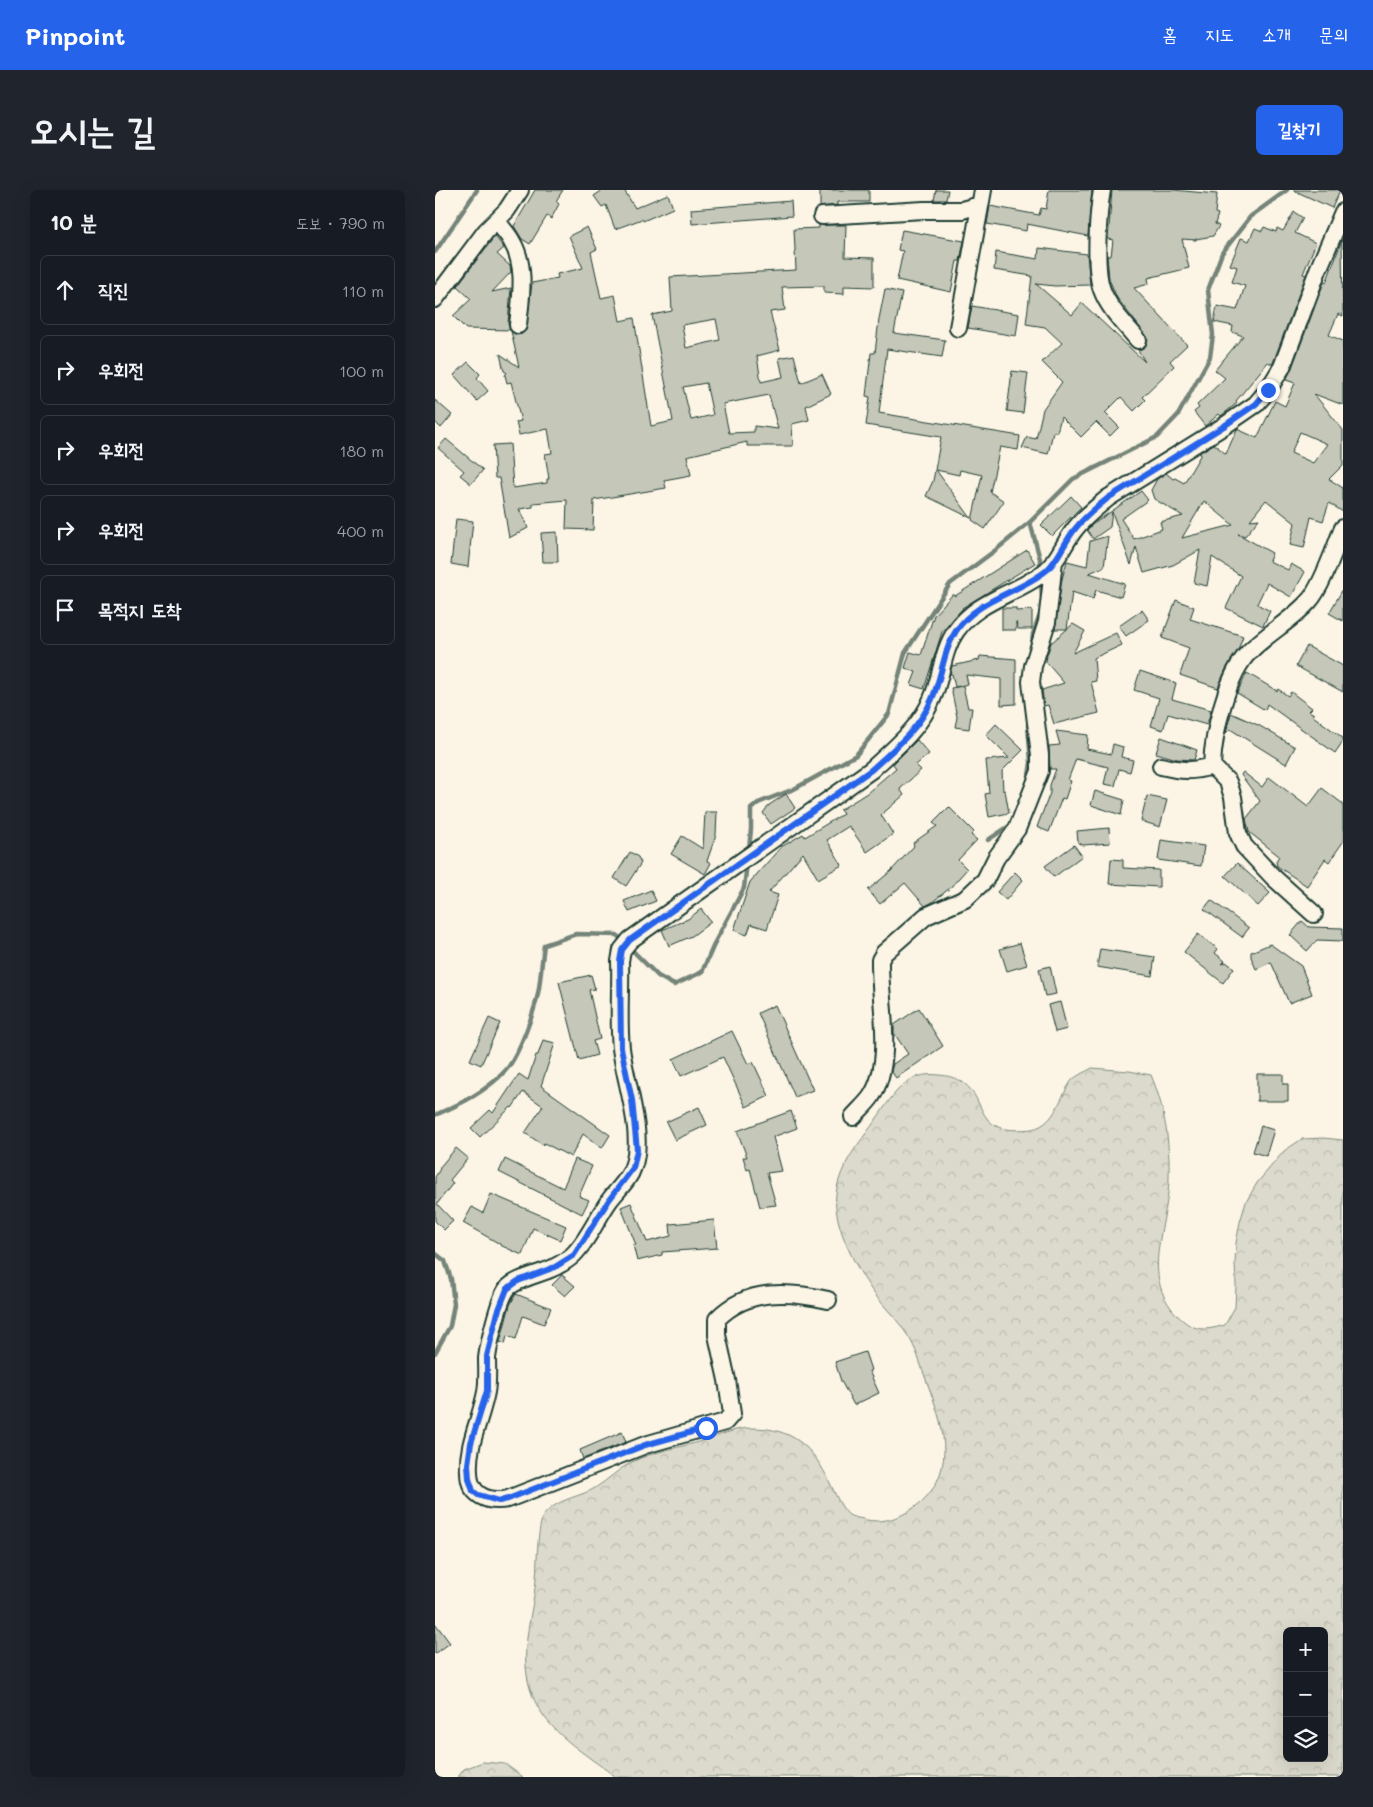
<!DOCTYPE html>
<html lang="ko">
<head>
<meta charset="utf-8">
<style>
	:root { --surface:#171b24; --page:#20242c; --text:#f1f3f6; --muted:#9ea1a6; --line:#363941; --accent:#2563eb }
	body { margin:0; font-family:Mali,"Poor Story",sans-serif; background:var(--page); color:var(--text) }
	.controls { position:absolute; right:15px; bottom:15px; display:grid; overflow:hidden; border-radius:8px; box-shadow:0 5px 20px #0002 }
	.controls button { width:45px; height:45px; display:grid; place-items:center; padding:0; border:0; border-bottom:1px solid var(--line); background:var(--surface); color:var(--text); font:25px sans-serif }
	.stop { position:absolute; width:15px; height:15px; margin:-11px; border:4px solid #2563eb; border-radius:50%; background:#fff }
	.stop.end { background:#2563eb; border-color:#fff; box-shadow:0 1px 5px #0008 }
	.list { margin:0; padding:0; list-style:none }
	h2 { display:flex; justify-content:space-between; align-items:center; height:65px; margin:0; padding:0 20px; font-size:21px }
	h2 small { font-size:16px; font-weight:400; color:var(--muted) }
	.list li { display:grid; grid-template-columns:32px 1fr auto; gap:15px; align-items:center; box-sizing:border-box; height:70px; margin:0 10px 10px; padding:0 10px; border:1px solid var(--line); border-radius:8px }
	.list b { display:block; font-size:19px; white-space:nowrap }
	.list em { font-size:16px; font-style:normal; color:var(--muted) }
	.icon { flex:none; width:28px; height:28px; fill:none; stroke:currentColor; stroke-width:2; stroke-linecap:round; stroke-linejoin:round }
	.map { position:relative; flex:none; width:908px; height:1587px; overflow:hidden; border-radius:8px }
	header { display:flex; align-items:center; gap:30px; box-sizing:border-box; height:70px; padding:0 25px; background:var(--accent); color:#fff }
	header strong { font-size:24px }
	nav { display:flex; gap:28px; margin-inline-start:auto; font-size:18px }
	.intro { display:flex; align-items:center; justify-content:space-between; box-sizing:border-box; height:120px; padding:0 30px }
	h1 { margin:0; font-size:35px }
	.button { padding:12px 22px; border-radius:8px; background:var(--accent); color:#fff; font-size:18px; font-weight:700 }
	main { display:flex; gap:30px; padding:0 30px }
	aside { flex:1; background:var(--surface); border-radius:8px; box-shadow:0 5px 20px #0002 }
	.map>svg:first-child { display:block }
</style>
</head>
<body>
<header>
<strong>Pinpoint</strong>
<nav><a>홈</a><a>지도</a><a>소개</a><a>문의</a></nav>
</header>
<div class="intro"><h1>오시는 길</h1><a class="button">길찾기</a></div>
<main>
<aside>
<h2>10 분<small>도보 · 790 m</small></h2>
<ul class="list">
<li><svg class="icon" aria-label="ahead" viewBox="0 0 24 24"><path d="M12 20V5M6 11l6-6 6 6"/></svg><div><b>직진</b></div><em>110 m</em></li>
<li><svg class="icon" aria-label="right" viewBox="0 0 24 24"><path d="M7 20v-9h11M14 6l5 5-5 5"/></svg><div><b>우회전</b></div><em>100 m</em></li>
<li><svg class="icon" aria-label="right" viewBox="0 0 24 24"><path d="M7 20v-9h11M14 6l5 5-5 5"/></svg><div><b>우회전</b></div><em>180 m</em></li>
<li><svg class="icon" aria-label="right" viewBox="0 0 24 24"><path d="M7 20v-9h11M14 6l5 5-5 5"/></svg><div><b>우회전</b></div><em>400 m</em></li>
<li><svg class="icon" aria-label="arrive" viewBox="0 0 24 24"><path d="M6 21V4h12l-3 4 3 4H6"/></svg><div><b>목적지 도착</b></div></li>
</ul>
</aside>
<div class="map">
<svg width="908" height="1587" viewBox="0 0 908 1587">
	<defs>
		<pattern id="forest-crowns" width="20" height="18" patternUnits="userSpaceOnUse" patternTransform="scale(1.25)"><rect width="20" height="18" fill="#dcdacc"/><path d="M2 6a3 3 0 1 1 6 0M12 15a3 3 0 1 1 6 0" fill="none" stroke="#bcbcb0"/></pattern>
	</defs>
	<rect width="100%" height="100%" fill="#fcf5e5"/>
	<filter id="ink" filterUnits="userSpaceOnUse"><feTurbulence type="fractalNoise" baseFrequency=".02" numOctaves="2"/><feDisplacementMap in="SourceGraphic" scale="10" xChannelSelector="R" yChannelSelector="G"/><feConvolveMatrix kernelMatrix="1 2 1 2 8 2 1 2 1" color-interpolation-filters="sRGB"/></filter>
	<g filter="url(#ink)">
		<path fill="url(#forest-crowns)" stroke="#7e8c80" fill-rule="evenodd" d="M657,878L694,881L716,885C730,918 735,953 734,989C733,1037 704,1085 742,1125C759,1142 769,1141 790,1135L800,1117L801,1095L800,1074L801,1053L805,1032L811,1012L822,993L849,961L867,949L888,948L908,950V1587H181C131,1550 86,1527 91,1456C93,1434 99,1412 101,1390C102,1376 102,1335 109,1325C123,1308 143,1308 160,1298C173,1290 183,1279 197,1272C219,1261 243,1258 267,1251C284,1246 299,1238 317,1238C358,1238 378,1257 395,1293C400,1303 405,1317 414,1325C417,1327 423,1328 428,1329C452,1336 477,1323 493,1305C523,1270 504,1224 490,1187C485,1173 481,1158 473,1146C464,1131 451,1119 441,1106C423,1082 397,1035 401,1004C405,973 425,953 442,928C459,904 471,881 504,885C517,886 528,890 536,900C545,911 547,929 561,936C571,941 587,940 597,939C622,934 625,904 638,889C643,885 652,881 657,878ZM852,1441H889V1568H852Z
			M48,1572L70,1574L88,1587H23L29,1579Z"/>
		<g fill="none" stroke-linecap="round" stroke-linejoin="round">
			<path stroke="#758479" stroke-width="4.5" d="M0,62L42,0
				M595,332L605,369V379
				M606,390L607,409
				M597,455L598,444L606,422
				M593,592L596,572L593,535
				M553,650L577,634
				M314,660L316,639V619L323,613L359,599L421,565L454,524L470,463L515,394L562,359L595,332L638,289L722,247L743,225L775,167L778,145L773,100L787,63L816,26L852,0
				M194,757L223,786L239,795L267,782L281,750L309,698L312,673
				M0,925C26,914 52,901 71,880C84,865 101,818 104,798C106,784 107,769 109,755L141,744L182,745L188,752
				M0,1063L10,1071L16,1089L19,1114L15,1136L0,1163"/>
		</g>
		<path fill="#c5c7b9" stroke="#1f3d34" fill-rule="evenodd" d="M100,0H128L121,11L124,14L116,29L112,26L95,54L87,49L79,36Z
			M168,0H189L200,18L233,4L238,18L208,31L207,29L180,39L171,15L167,17L159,6Z
			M385,0H434V12H402V15L385,17Z
			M501,0H513L511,10H499Z
			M614,0H657L653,46L592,34L591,41L552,34L555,16L604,25L606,18L611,19Z
			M677,0H738L782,4L780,23L783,24L780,34L784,36L778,46L761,49V50L747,49L754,78L713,88L714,94L699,98L752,155L735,171L739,176L707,207L710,210L699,221L686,207L670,223L684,237L675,246L661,232L646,247L626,227L622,242H618L613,264L587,258L592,247L601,249L608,219L627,192L607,172L627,153L610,137L591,134L597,86L559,80L561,62L603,69L604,58L652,64L655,95L620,96L601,94L637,125L647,113L710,172L703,160L710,157L712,153L713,148L682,108L674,89L672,66H676L678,50L673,49Z
			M858,0H905L897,18Z
			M356,11L357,26L257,34L256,19Z
			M859,22L868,28L860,43L881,53L872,74L868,84L871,85L838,173L837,174L833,172L801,211L802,213L786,226L784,224L770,236L759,222L764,218L762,215L790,188L780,180L808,146L797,142L798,136L779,132L782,116L802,120L810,96L797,92L802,77L795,75L806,48L814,51L820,38L827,41L829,37L841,42L842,38L848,41Z
			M384,35H411L410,67L439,68V97L409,96V104L389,103V96L347,97L350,120L335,122L345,160L322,166L326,192L348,187L344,168L359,165L366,193L387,184L396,204L371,216L374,230L357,234L358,256H312V252L252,266L256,285L229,290L231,298L159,310L158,340L131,339L132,310L98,313V317L84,319L93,338L74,348L64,288H60L58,255L75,254L78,298L112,293V289H114L110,264L117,263L113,239L84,245L81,232L86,231L76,192L72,193L70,185L72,183L69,181L65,164L84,177L76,141L82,145L87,144L91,140L97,93L123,88L122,84L148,78L134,46L152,37L162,59L156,62L166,108L180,105L185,131L199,128L216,236L238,231L217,125L237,121L235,87L361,80L359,39L384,38ZM281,129L285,150L251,158L247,135ZM271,193L278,225L256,230L248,197ZM334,205L343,239L319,236V242L294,243L288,214Z
			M467,40L529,51L525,71H522L516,102L462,90L468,61L463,60Z
			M60,46L69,58L62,64L75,76L76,82L57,102L76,98L73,134L75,140L31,139L18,126L36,109L22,96Z
			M907,50L908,126L903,124L894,145L908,151V215L879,204L908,240V275L894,289L908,298V322L894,313L888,331L876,327L869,358L855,355L860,333L831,310L815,330L824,329L810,346L803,344L837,363L834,371L853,380L856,374L870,382L856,407L832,393L822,414L835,421L828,436L791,418L806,386L777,367L772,396L759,393L765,360L738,375L709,383L701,357L696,375L677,322L675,337L658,349L652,340L658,334L706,301L713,310L686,329L699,349L727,339L725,332L748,326L719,309L716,300L722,289L731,283L738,289L740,288L749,293L766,264L764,263L779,254L791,264L802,239L822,248L840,211L850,216L860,193L851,190L856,180L889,92L891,93ZM865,242L892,254L878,273L856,263ZM769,311L798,335L747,348L757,331Z
			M450,99L467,103L459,143L510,150L507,167L452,159L444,223L585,246L583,260L565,257L555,302L569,311L550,339L537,330L547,285L525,280L524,285L501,280L536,328L491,306L498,291L506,247L431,235L435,207L431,206L436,163H440L444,129Z
			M537,116L584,124L581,146L533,138Z
			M33,172L45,184L42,188L53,201L42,211L19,185Z
			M577,181L593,183L588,223L572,221Z
			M0,210L17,225L6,238L0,232Z
			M11,249L48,280L36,294L25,285L29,281L3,258Z
			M636,306L646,317L617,346L606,335Z
			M21,329L38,331L33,377L16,374Z
			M122,342L123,372H108L106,343Z
			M673,346L669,377L654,383L690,394L686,407L661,400L658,409L637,402L632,439H620L627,389L632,371L652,376L655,351Z
			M592,360L600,373L527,418H528L507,442L489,499L476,495L481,482L470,478L475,462L486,465L499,425L518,404L520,406Z
			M908,399V431L894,423Z
			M741,410L759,417L755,429L808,446L803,460L791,479L783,498L745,485L754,458L727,448Z
			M567,418H581V421L597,420V439H583L581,432V440H567Z
			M707,420L714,430L691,446L684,436Z
			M638,434L650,441L638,463L681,443L687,455L659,468L661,491L656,492L664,523L619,534L613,515L609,516L607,500L629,493L611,472L612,465L616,453Z
			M872,456L908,476V502L861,476Z
			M545,466L581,469V514L566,515V489L531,485L533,494L520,497L517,484H515L517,476L544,470Z
			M705,481L741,493L737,509L776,520L772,535L733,524L728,540L716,536L724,508L699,500Z
			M812,483L842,501L843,499L853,506L856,502L877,518L874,521L879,524L878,526L908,548V551L900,563L832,514L830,520L802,503Z
			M528,496L533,518H537L534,539L520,537L522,527L516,498Z
			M796,523L825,536L860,557L851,574L795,539L791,543Z
			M561,534L588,560L567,581L568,601L570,600L574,623L554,627L550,604L554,603L551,570L574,568L551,545Z
			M621,541L653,545L652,559L676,564L678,554L688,557L686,567L698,570L695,582L684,579L680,596L669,594L673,577L641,569L633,590L636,591L630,609L627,608L614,642L602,637L615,603V595L621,579H615L614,556L625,555Z
			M726,547L762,560L759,570L742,569L721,563Z
			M482,550L494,564L481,575L486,580L465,599L469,605L446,625L458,644L432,662L414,636L392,650L407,675L383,689L368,663L334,702L343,705L332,739L316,734L312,745L299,740L315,692L346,657L368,644L370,647L408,624L405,620L432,603L461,578L458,574Z
			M808,582L827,597L834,587L873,617L887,598L908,614V652L894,672L890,669L872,696L842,676L841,671L844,666L814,642L811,629L825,611L806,585Z
			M660,601L689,610L686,625L656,615Z
			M351,604L360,618L336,634L328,623L334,615Z
			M712,606L732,610L725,637L706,631Z
			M514,617L539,642L536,645L542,650L523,670L532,679L515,698L496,713L490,716L470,693L445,714L433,700L456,681L479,656L478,653L502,636L498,633Z
			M270,622H282L281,645L272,671L276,673L270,684L236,664L247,646L268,659Z
			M674,638L675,653L648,655L643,653L642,641Z
			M726,650L769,656L766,676L723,670Z
			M639,655L647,666L619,687L610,676Z
			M195,662L203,667L206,673L191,696L179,688Z
			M676,669L688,670V678L724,680V697L674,694Z
			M802,673L835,703L823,716L790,686Z
			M580,682L588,690L571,710L562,702Z
			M216,700L221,711L194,722L189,711Z
			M776,710L814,738L807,747L769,719Z
			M266,719L276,732L257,746L234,756L227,740L253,729Z
			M867,731L874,737L908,738V751L882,750L872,761L855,745Z
			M763,744L783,759L780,763L790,771L787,774L791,772L799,778L788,793L749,762Z
			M585,753L592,775L572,781L565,759Z
			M835,754L866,776L877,804L854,813L836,772L821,779L816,767V762Z
			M665,759L720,767L717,786L662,777Z
			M615,776L621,804L610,806L604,779Z
			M156,785L160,799L154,800L165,849L158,851L162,865L144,870L124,792Z
			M625,812L632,839L620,842L613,815Z
			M340,815L378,900L360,907L323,823Z
			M484,818L508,856L461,888L456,881L458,874L473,864L459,843V835Z
			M54,828L65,833L46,875L35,870Z
			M297,841L313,874L318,872L334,906L311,917L288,867L246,886L238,869Z
			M108,850L120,853L106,896L175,945L167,958L148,944L136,967L109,953L108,955L90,943L108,916L88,902L77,918L76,917L45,947L36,938L55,920L58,923L84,884L93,890L101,865H103Z
			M822,884H848V894H853V911H822Z
			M264,917L272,935L240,950L231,932Z
			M356,921L362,938L338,947L347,981L332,983L341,1015L325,1017L315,979L312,980L308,967H312L302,941Z
			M826,936L839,940L831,966L818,962Z
			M21,958L33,968L15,990L18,993L2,1014L18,1031L9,1040L0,1031V987L5,979L4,978Z
			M70,969L128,998L140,969L157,976L144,1006L154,1010L147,1024L64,982Z
			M56,1004L131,1036L125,1050L98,1038L87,1065L65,1055V1054L28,1033L37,1017L48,1023Z
			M196,1013L212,1052L236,1046L235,1034L279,1030L282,1058L227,1062V1065L202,1071L198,1055H201L186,1017Z
			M127,1085L140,1096L130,1106L117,1095Z
			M81,1104L116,1118L109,1134L88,1126L81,1149L72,1146L70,1154L65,1152L67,1145L75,1115Z
			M430,1162L436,1180L434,1181L444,1203L419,1215L406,1191L400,1172Z
			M187,1242L191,1252L148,1269L145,1260Z
			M0,1433L15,1453L0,1464Z"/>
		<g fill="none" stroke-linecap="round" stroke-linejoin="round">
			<defs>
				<path id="street" d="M667,0C663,23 659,79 667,100C674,119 690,134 703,150
					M387,26L489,20H527L545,15
					M62,31C66,37 72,43 76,50C92,76 86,106 83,135
					M0,109L51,41L72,20L85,0
					M523,138L548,0
					M726,576C747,581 757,582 777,576
					M879,724L838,687L809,656L803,643L798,607L793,592L777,576C778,544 792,483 815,461C833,443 857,430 874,411C887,397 900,357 908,338
					M418,927C424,920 431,914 436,907C460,871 444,809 445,770L449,763L491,726L530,709L550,690L561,668L582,639L605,581V565L596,492L598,476L612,432L619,371
					M393,1110C354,1101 312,1098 282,1129V1145L292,1190L297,1224L290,1232L210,1255L73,1309C52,1313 34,1305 34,1282C32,1254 46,1229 51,1202C53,1191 52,1179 52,1168C54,1153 64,1109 72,1099C81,1088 107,1084 120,1077C126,1074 134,1069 139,1064C153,1050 162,1028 174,1011C182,1000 194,990 198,977C210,944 190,892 186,858C183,829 186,800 185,771L187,760L195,750L436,580C459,559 485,538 497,509C507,487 507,461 521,441C543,409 585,403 612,380C624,369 630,351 640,339C649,327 661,318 673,308L789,236L821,214L833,200L847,177L883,80L908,22"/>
			</defs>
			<use href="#street" stroke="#1f3d34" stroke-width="20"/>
			<use href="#street" stroke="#fcf5e5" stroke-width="16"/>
		</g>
	</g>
	<g fill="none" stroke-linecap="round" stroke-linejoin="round" filter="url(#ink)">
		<path stroke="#2563eb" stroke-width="6" d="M271,1238L210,1255L73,1309L64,1311L43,1305L38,1301L34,1289L33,1274L36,1253L52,1201V1166L63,1122L72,1099L83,1091L120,1077L139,1065L174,1010L198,978L202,960L197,910L186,858L185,771L187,760L195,750L436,580C459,559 485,538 497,509C507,487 508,461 521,441C542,409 584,403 612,380C624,369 630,351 640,339C649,327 661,318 673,308L789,236L821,214L833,200"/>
	</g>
</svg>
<div class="controls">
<button>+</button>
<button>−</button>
<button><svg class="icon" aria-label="layers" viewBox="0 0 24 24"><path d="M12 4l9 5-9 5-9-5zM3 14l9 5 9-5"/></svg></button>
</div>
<div class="stop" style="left:271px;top:1238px"></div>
<div class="stop end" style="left:833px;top:200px"></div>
</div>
</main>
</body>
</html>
